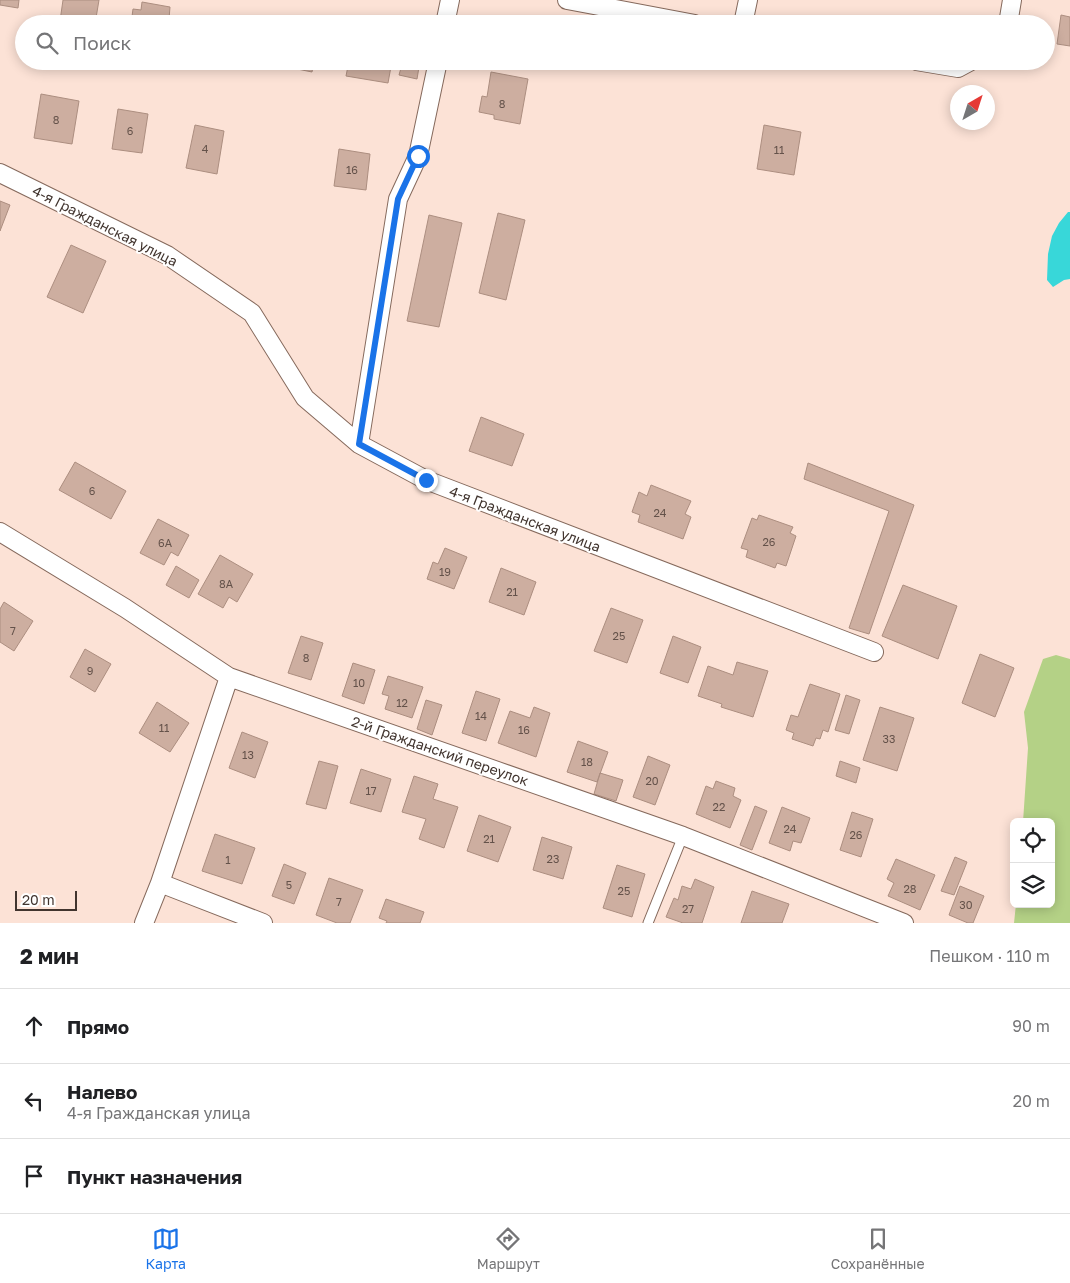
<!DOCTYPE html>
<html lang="ru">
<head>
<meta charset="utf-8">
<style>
	:root { --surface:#fff; --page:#f2f2f2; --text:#202124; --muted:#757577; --line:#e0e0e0; --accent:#1a73e8 }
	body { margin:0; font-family:"Golos Text",sans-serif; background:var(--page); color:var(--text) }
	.controls { position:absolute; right:15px; bottom:15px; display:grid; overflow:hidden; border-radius:8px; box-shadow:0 2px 12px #0003 }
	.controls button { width:45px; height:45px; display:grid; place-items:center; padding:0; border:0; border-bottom:1px solid var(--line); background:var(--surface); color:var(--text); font:25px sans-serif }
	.compass { position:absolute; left:950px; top:85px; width:45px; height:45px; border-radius:50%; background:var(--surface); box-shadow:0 2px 12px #0003; rotate:39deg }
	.scale { position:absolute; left:15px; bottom:12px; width:62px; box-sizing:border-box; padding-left:5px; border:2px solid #41342e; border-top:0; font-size:14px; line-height:18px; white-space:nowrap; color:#41342e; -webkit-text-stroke:4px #fff; paint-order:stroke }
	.stop { position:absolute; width:15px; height:15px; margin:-11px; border:4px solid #1a73e8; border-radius:50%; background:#fff }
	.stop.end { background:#1a73e8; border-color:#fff; box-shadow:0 1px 5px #0008 }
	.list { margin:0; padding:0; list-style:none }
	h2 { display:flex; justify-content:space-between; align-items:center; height:65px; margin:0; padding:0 20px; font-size:21px }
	h2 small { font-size:16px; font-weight:400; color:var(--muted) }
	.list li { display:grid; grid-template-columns:32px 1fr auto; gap:15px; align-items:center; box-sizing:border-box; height:75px; padding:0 20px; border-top:1px solid var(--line) }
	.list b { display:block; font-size:19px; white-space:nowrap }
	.list p { margin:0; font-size:16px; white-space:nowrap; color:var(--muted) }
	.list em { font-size:16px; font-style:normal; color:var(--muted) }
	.icon { flex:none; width:28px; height:28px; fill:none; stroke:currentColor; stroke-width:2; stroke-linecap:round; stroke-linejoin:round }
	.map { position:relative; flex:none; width:1070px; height:923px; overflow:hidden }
	.search { position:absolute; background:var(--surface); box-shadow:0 2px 12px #0003; left:15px; right:15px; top:15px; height:55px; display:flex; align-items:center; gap:12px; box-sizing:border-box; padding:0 18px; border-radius:28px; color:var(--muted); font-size:19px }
	.sheet { height:290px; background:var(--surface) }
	nav { display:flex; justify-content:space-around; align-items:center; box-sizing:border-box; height:70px; border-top:1px solid var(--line); background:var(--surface); font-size:14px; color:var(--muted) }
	nav a { display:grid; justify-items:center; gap:2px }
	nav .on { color:var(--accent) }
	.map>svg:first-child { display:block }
</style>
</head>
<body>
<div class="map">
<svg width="1070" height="923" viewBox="0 0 1070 923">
	<rect width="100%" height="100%" fill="#fce2d6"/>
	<path fill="#b4d186" d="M1056,655L1070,659V923H1014L1016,904H1051V822H1023L1028,748L1024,712L1043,659Z"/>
	<path fill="#38d7d9" d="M1068,212H1070V279L1064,280L1053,287L1047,280L1048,254L1052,236L1059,223Z"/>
	<path fill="#cdaea0" stroke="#ac8e80" d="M0,0H19L18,8L0,5Z
		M63,0H99L95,24H79L60,21Z
		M142,2L170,7L169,19L173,20L172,24H131L133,9L141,10Z
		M1061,15L1070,17V46L1057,44Z
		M213,18L236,24H212Z
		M274,61H314L312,72L273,64Z
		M349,61H392L388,83L346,76Z
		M403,61H420L417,79L399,75Z
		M491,72L528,79L520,124L494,119V115L479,112L482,96L487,97Z
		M41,94L79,101L72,144L34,138Z
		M118,109L148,114L142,153L112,149Z
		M195,125L224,131L217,174L186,168Z
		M764,125L801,132L794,175L757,169Z
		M339,149L370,154L366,190L334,186Z
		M0,201L10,205L0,231Z
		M498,213L525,220L506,300L479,293Z
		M429,215L462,223L439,327L407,321Z
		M71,245L106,261L83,313L47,297Z
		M481,417L524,434L512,466L469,451Z
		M75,462L126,491L111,519L59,490Z
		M808,463L914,505L869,634L849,628L889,511L804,479Z
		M651,485L691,501L685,514L691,517L683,539L638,522L640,515L632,512L639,492L647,496Z
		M759,515L793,527L790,533L796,536L786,566L777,563L775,568L746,557L748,550L741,548L752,518L757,520Z
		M158,519L189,535L178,556L171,552L164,565L140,553Z
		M445,548L467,557L454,589L427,579L433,562L438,564Z
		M220,555L253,574L237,602L229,597L223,608L198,594Z
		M176,566L199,580L189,598L166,585Z
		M501,568L536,582L524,615L489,602Z
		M903,585L957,606L938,659L882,636Z
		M4,602L33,621L14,651L0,642V609Z
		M611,608L643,620L627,663L594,651Z
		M301,636L323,643L311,680L288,673Z
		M673,636L701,647L688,683L660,673Z
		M85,649L111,664L95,692L70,677Z
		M980,654L1014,668L995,717L962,703Z
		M737,662L768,671L753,717L721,707L722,704L698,696L708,666L733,675Z
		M353,663L375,670L364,704L342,696Z
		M388,676L423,687L412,718L385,709L389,696L382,694Z
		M810,684L840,694L828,732L823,730L820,739L816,738L813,746L792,739L794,733L786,730L791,715L798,717Z
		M476,691L500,699L486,741L462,733Z
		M846,695L860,700L849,734L835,730Z
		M426,700L442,705L432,735L417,729Z
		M157,702L189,723L170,752L139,733Z
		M534,707L550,713L536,757L498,743L510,711L530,718Z
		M880,707L914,718L897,771L863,760Z
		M242,732L268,742L255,778L229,768Z
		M578,741L608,752L597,782L567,772Z
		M648,756L670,765L655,805L633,797Z
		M319,761L338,766L326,809L306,804Z
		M840,761L860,768L856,783L836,776Z
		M361,769L391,779L381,812L350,803Z
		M600,773L623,780L616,801L594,794Z
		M414,776L438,784L433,799L458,807L444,848L419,839L426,819L402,812Z
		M716,781L735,788L733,796L741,800L730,828L696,814L706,786L713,789Z
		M755,806L767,811L752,850L740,845Z
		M782,807L810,818L801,843L793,841L790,851L769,843Z
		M852,812L873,819L861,857L840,850Z
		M479,815L511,827L498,862L467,851Z
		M215,834L255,848L242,884L202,871Z
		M542,837L572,847L563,879L533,870Z
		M955,857L967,862L954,895L941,891Z
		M896,859L935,875L920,910L888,896L894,883L887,879Z
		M284,864L306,873L294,904L272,896Z
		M617,865L645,874L632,917L603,908Z
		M329,878L363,890L350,923H337L316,915Z
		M695,879L714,887L702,923H683L666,917L674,898L678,900L682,886L691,889Z
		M960,886L984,896L973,923H968L949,915Z
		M752,891L789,904L782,923H741Z
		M386,899L424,912L420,923H386L387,921L379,918Z"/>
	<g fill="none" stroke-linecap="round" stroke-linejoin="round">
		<defs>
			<path id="service" d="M648,923L683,836"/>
			<path id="minor" d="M567,0L695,24
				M445,24L450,0
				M743,24L748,0
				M1008,24L1012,0
				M916,61L958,68L971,61
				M0,173L167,255L252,313L305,398L359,444L426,480L874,652
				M359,444L398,199L418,156L438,61
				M0,532L125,608L229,677L683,836L904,923
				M160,883L263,923
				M144,923L160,883L229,677"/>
		</defs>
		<use href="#service" stroke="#85695c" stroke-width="11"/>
		<use href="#minor" stroke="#85695c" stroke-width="20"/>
		<use href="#service" stroke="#fff" stroke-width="9"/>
		<use href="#minor" stroke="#fff" stroke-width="18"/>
	</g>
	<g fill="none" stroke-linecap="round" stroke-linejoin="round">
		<path stroke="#1a73e8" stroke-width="6" d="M418,156L398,199L359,444L426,480"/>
	</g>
	<g text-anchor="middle" stroke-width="4" stroke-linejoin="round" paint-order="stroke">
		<g font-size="11" fill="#64524a">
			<text x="502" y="108">8</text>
			<text x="56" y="124">8</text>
			<text x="130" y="135">6</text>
			<text x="205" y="153">4</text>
			<text x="779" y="154">11</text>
			<text x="352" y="174">16</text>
			<text x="92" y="495">6</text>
			<text x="660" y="517">24</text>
			<text x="769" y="546">26</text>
			<text x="165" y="547">6А</text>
			<text x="445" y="576">19</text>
			<text x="226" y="588">8А</text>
			<text x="512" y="596">21</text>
			<text x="13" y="635">7</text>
			<text x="619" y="640">25</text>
			<text x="306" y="662">8</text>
			<text x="90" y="675">9</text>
			<text x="359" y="687">10</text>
			<text x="402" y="707">12</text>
			<text x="481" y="720">14</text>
			<text x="164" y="732">11</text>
			<text x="524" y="734">16</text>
			<text x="889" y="743">33</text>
			<text x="248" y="759">13</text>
			<text x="587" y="766">18</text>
			<text x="652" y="785">20</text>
			<text x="371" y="795">17</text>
			<text x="719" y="811">22</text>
			<text x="790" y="833">24</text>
			<text x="856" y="839">26</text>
			<text x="489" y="843">21</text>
			<text x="553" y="863">23</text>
			<text x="228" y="864">1</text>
			<text x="289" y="889">5</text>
			<text x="910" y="893">28</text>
			<text x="624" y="895">25</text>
			<text x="339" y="906">7</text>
			<text x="966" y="909">30</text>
			<text x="688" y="913">27</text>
		</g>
		<g font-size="14" fill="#41342e" stroke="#fff">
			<text transform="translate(105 226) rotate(27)" y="5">4-я Гражданская улица</text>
			<text transform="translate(525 519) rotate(21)" y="5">4-я Гражданская улица</text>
			<text transform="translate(440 751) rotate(19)" y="5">2-й Гражданский переулок</text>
		</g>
	</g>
</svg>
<div class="controls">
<button><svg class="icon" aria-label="locate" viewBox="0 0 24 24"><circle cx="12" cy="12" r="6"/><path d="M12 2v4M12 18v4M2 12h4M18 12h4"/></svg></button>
<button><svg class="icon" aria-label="layers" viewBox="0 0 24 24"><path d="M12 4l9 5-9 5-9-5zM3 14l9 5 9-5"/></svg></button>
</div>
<svg class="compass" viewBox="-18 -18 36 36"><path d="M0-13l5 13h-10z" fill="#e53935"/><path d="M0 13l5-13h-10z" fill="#757577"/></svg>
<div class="scale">20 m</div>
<div class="stop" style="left:418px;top:156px"></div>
<div class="stop end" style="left:426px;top:480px"></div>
<div class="search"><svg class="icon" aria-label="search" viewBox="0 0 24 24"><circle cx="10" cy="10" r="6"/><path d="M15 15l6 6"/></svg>Поиск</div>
</div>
<section class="sheet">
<h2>2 мин<small>Пешком · 110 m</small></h2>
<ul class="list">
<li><svg class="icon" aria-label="ahead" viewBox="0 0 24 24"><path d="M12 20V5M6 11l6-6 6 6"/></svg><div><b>Прямо</b></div><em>90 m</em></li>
<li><svg class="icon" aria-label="left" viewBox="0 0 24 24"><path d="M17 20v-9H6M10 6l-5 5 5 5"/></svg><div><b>Налево</b><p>4-я Гражданская улица</p></div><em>20 m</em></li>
<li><svg class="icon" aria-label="arrive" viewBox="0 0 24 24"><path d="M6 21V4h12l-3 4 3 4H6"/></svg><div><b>Пункт назначения</b></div></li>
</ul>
</section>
<nav>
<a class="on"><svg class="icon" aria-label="map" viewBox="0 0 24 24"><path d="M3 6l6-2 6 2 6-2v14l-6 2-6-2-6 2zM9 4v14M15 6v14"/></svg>Карта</a>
<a><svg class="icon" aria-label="directions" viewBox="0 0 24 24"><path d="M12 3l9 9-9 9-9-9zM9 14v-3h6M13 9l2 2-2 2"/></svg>Маршрут</a>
<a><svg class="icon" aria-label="saved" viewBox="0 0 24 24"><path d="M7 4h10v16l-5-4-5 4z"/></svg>Сохранённые</a>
</nav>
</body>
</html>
